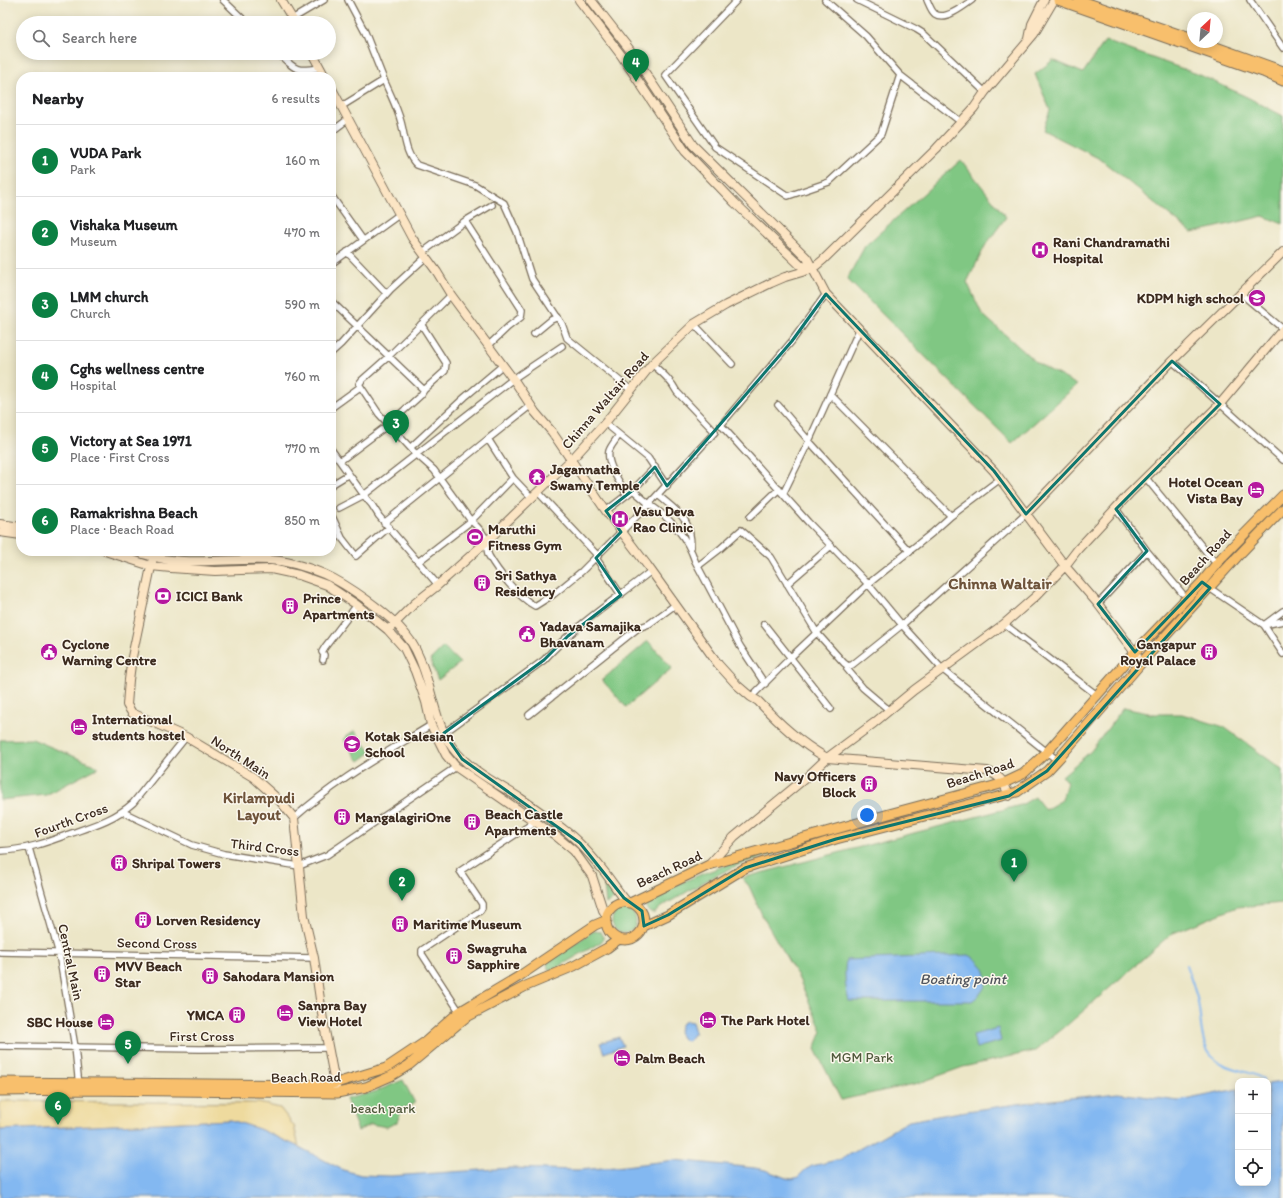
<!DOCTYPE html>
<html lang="en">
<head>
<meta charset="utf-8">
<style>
	:root { --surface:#fff; --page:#f6f6f6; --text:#202124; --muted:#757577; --line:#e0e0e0; --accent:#0b8043 }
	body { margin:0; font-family:Itim,sans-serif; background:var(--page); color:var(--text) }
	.controls { position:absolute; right:12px; bottom:12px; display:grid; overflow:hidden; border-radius:8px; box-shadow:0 2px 10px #0003 }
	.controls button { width:36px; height:36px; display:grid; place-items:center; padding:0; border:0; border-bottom:1px solid var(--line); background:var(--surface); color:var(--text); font:20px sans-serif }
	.compass { position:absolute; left:1187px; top:12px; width:36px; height:36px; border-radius:50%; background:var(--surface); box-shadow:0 2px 10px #0003; rotate:26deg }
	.you { position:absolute; left:867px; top:815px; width:14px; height:14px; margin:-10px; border:3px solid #fff; border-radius:50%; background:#1a73e8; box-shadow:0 0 0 6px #1a73e833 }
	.badge { display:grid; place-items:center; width:26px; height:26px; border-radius:50%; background:var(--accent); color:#fff; font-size:13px; font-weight:700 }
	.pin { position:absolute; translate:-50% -33px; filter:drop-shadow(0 1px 2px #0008) }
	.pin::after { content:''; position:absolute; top:21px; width:14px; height:12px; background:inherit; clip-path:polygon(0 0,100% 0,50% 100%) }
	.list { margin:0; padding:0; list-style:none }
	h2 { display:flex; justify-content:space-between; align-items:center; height:52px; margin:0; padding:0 16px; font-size:17px }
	h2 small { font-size:13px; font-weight:400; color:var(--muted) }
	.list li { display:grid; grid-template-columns:26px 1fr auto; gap:12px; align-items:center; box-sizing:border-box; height:72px; padding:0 16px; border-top:1px solid var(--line) }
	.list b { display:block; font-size:15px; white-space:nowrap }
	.list p { margin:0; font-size:13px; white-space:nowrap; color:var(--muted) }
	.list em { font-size:13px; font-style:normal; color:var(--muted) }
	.icon { flex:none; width:22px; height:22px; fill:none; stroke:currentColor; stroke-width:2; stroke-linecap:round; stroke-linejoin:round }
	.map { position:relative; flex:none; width:1283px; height:1198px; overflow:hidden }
	.search { position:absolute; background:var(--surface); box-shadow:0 2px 10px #0003; left:16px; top:16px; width:320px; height:44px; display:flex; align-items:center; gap:10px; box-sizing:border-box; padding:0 14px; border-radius:22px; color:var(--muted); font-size:15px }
	.panel { position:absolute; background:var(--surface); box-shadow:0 2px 10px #0003; left:16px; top:72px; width:320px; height:484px; border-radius:16px }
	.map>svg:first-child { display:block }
</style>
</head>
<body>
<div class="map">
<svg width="1283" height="1198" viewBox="0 0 1283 1198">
	<rect width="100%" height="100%" fill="#fbf7ec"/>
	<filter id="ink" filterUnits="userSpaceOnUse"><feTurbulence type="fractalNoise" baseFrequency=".025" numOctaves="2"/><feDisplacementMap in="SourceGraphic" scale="8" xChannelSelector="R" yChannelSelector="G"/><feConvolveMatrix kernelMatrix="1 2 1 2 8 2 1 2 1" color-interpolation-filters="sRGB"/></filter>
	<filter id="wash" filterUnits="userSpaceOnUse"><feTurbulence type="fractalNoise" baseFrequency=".012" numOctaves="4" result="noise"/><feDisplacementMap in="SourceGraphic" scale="16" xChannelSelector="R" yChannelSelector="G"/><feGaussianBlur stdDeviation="0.9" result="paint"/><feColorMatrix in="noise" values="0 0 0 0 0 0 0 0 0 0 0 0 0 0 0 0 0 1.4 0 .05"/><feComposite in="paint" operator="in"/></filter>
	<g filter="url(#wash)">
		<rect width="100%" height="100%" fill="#ece6c7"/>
		<path fill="#80c783" stroke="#5e7850" d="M1105,41L1200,75L1249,98L1283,116V224L1263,216L1192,233L1100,159L1043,130L1050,110L1035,74L1053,60L1083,73Z
			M961,160L1006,217L985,246L967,282L982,314L1037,363L1077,385L1012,443L847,279L865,246Z
			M648,641L672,668L626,707L602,680Z
			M443,647L460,663L438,680L430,660Z
			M1123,708L1153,714H1182L1224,727L1283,770V903L1237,907L1171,934L1065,1027L1035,1051L963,1067L919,1083L841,1100L815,1049L822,1031L799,979L763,917L749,886L742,878L1021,805L1035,797L1045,810L1062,800L1067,782L1062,776L1091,751Z
			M355,731L371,752L359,761L343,739Z
			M32,739L99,767L46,795L0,800V740Z
			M796,844L797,846L740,864L709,879L661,907L655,913H651C646,911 645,906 646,901C655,895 666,890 676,885C715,867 755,856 796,844Z
			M604,884L618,896L606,904Z
			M612 921a12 12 0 1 1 24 0a12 12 0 1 1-24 0Z
			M593,931L601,932L604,937L601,942L553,970L548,969L547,963Z
			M403,1080L415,1103L402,1109L397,1122L387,1127L371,1124L358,1131L346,1099L374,1092Z"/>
		<path fill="#eeda9e" stroke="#94825e" d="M0,1101L259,1103L280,1108L294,1126L299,1147L259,1129L231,1120L0,1130Z"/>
		<path fill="#83b8f1" stroke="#5f7188" d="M969,955C991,967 992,987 972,1001H849C845,987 844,974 846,960Z
			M686,1021L692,1022L695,1032L688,1041L684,1040C678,1034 678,1030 682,1023Z
			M998,1028L1001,1041L976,1048L973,1035Z
			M619,1037L623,1046L604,1053L600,1043Z
			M1283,1082V1198H0V1130L231,1120L259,1129L299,1147L343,1170L361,1175L391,1176L511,1168L578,1170L616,1167L675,1160L755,1168L765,1170L786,1178L792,1179L798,1177L805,1170L812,1166L841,1159L909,1121L960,1112L1032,1102L1118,1093L1179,1101L1238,1089V1183H1268V1084Z"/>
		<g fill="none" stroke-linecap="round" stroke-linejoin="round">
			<path stroke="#83b8f1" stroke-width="2" d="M1186,965C1190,976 1194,987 1197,998C1203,1021 1197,1052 1222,1064C1236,1071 1250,1071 1263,1079V1081"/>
		</g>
	</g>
	<g filter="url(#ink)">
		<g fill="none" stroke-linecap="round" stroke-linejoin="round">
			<defs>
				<path id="street" d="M223,0L247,23
					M737,0L665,75L715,147L788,196L829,182L881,134L900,75
					M825,0L866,36L900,75L961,122
					M857,0L916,29L924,34L985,92
					M927,0C929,4 931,11 935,14C945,21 964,6 972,0
					M1250,0L1283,48
					M292,19L324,0
					M278,53C296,70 295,72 320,68
					M384,80C390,94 397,107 401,122C405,136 405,154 417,165L475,185L504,203L517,232L532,279L562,324L567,338L631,390
					M342,106L384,80L365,32L348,0
					M331,132L347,120
					M331,195L363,240
					M465,221L522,310L521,317L508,327L489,345
					M347,252L386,293
					M423,252L465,221L492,205
					M331,264L400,214
					M1240,293L1283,329
					M826,294L792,341L721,425L808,522L868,584L902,625L942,669L1057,760
					M331,301L424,390L421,395L389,424L340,461
					M421,324L446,363L445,371L424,390
					M694,324L732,364
					M534,334L551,320L558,317
					M331,353L341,344L391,289L426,257
					M1172,361L1283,460
					M652,364C661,372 671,380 677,392L715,432L649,504C670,518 687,537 695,561L740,646L765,684
					M830,394L951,516
					M531,405L488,439L513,478L532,498
					M778,405L809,441L910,552
					M331,408L360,387
					M605,423L648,458L667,486
					M619,435C616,440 611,445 609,451C606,464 621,484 627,495
					M411,447L465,397L503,365
					M331,449L366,498L372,505L379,516L438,585
					M513,478L471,521C477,526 484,533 486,540C488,546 486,551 489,556C498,572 518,597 535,606L554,594L582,571L649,504L633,490
					M1146,478L1213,560
					M331,485L349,474
					M538,492L598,556
					M783,494L809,441L859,330
					M658,495C679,513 691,518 691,547
					M339,508L364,495L513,379L562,346
					M1116,509L1147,551L1182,593
					M606,511L633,490L655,467
					M331,514L342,538L356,556L389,527
					M750,517L779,489
					M384,523L488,439
					M596,558L621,595
					M418,562L471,521L434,470L416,454L379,414L359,384L362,380L388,357L451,295
					M698,566L720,549L741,530L771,557L817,633L844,663L848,666L852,665L902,625L1026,514
					M787,584L831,546
					M1208,587L1264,625L1283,611
					M1098,604L1147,551
					M1283,621L1264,625L1283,654
					M764,624L831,709
					M1004,624L1098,696
					M323,660L324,655L322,652L325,647L357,605
					M847,669L863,688L889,710
					M751,697L791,657L868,584L932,533L951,516L1000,479
					M529,715L638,628L649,624L675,605
					M444,733L544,660C575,625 615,600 651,571
					M123,812L192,845L224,854L299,866L327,855L456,767
					M294,818C335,781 384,754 431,725
					M29,848L59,954L75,1047L79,1086
					M0,851C26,850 48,842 72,833C95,825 115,819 133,803L186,737
					M0,952L314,958
					M461,1014L422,954V950L480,911L482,908V904L460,871L530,825L542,814
					M0,1046L200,1049L328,1048"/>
				<path id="secondary" d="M281,0L295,23
					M579,0L621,55L685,151L735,203L800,265L812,269
					M591,0L630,50L693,145L807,258L826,294L994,471L1065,566L1098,604L1142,662
					M1029,39L1032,24L1044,0
					M312,53L325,77
					M331,87L412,238L437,272L451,295L516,383L535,412L552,432L606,511L647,565L718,664L737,685L751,697L758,701C779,723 800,743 827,758L987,771C1001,776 1004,782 1009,796
					M1026,514L1172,361L1283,252
					M0,524L21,527
					M0,532L21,535
					M105,551L151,566L171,568L215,571L271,569L299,575L327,585L357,605L388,630L404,648L415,671L426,702L431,725L446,755L456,767L556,836L574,851L592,876L603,910L607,917
					M133,551C146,555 158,559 171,560C204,564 238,558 270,560C289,561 307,567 324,574C347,584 391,615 406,635C414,644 420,658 424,670C433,696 436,724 452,747C469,770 496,783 520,798C535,808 549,818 563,829C578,840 590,854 602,869C611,880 618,892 628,903
					M152,562L132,657L129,680L127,705L132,713L186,737L253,777L280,801L294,818L304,916L314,958L323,1020L337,1093
					M388,630L414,604L438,585L487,541L575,456L605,423L652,364L694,324L726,305L771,283L785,277L812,269L823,260L936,149L974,108L985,92L1034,34L1054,0
					M709,865L734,837L808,776L827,758L874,723L914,690L1004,624L1036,596L1065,566L1078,549L1129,494L1220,404L1283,329"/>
				<path id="primary" d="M1058,0L1263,72L1283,81
					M1079,0L1193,39
					M1202,42L1283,71
					M606 921a19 19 0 1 1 38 0a19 19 0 1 1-38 0Z
					M630,903L709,865L889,814L990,787L1004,783L1023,774L1047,752L1135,652L1202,582L1222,557L1283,495
					M644,926L668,915L745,868L836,839L1017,792L1047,771L1060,757L1142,662L1237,557L1283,509
					M0,1082L325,1085L336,1083L386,1068L425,1042L459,1012L518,977L595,925L607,920
					M0,1091L87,1090L337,1093L366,1087L391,1076L409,1065L465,1018L526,986L574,966L607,948L619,939"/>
			</defs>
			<use href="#street" stroke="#796c59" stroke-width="8"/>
			<use href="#secondary" stroke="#796c59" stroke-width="10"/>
			<use href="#primary" stroke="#796c59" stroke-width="11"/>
			<use href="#street" stroke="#fff" stroke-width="5.5"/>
			<use href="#secondary" stroke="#fce5c4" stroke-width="8"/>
			<use href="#primary" stroke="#f8bf6c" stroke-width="9"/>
		</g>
	</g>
	<path fill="none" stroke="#0f766e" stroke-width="3" stroke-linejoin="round" d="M826,294L994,471L1026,514L1172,361L1220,404L1116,509L1147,551L1098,604L1135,652L1202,582L1210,588L1047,771L1009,796L836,839L745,868L668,915L644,926L642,911L624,898L580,843L462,759L444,733L544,660L568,636L621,595L596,558L621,532L606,511L633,490L655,467L667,486L792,341Z"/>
	<defs>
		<symbol id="hospital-disc" viewBox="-11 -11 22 22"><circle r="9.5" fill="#b5179e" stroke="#fbf7ec"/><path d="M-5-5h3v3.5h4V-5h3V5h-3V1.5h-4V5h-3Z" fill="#fff"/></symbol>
		<symbol id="school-disc" viewBox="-11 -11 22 22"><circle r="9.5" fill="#b5179e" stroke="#fbf7ec"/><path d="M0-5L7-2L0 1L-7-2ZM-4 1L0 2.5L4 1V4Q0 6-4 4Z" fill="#fff"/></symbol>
		<symbol id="temple-disc" viewBox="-11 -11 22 22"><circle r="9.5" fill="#b5179e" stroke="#fbf7ec"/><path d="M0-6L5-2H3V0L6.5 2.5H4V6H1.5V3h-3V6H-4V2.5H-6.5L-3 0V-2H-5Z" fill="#fff"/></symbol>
		<symbol id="hotel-disc" viewBox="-11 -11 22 22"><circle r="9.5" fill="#b5179e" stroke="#fbf7ec"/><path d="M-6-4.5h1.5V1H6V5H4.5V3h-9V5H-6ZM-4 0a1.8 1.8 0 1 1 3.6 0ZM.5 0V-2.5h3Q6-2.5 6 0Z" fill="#fff"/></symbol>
		<symbol id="stadium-disc" viewBox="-11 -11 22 22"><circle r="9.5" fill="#b5179e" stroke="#fbf7ec"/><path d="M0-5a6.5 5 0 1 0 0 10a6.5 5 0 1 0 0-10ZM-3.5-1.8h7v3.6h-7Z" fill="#fff"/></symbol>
		<symbol id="building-disc" viewBox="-11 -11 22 22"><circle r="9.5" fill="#b5179e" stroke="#fbf7ec"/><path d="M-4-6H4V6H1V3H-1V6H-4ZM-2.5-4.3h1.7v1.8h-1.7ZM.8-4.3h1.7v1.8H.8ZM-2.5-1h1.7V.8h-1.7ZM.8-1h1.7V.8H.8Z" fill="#fff"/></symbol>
		<symbol id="bank-disc" viewBox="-11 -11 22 22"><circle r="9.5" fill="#b5179e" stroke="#fbf7ec"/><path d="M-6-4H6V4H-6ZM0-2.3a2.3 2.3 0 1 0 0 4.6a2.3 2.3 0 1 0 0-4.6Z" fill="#fff"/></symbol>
		<symbol id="civic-disc" viewBox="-11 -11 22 22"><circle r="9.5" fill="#b5179e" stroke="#fbf7ec"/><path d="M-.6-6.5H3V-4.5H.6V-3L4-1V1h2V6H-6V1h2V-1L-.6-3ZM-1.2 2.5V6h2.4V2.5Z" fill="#fff"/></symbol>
	</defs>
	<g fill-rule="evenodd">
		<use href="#hospital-disc" x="1030" y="240" width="20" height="20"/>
		<use href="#school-disc" x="1247" y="288" width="20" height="20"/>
		<use href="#temple-disc" x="527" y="467" width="20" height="20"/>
		<use href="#hotel-disc" x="1246" y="480" width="20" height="20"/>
		<use href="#hospital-disc" x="610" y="509" width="20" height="20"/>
		<use href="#stadium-disc" x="465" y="527" width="20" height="20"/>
		<use href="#building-disc" x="472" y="573" width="20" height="20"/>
		<use href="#bank-disc" x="153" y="586" width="20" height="20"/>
		<use href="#building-disc" x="280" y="596" width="20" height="20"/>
		<use href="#civic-disc" x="517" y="624" width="20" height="20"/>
		<use href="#civic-disc" x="39" y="642" width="20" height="20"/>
		<use href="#building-disc" x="1199" y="642" width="20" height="20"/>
		<use href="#hotel-disc" x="69" y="717" width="20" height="20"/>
		<use href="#school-disc" x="342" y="734" width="20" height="20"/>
		<use href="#building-disc" x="859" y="774" width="20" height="20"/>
		<use href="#building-disc" x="332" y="807" width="20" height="20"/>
		<use href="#building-disc" x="462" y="812" width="20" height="20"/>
		<use href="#building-disc" x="109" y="853" width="20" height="20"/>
		<use href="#building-disc" x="133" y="910" width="20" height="20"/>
		<use href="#building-disc" x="390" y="914" width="20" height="20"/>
		<use href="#building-disc" x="444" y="946" width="20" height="20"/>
		<use href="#building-disc" x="92" y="964" width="20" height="20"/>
		<use href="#building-disc" x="200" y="966" width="20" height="20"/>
		<use href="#hotel-disc" x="275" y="1003" width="20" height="20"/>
		<use href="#building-disc" x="227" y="1005" width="20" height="20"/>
		<use href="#hotel-disc" x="698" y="1010" width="20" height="20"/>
		<use href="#hotel-disc" x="96" y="1012" width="20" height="20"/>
		<use href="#hotel-disc" x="612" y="1048" width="20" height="20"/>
	</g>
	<g text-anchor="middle" stroke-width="3" stroke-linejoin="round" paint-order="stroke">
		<g font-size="14" font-weight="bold" fill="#3b2a1e" stroke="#fbf7ec" text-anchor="start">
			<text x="1053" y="247">Rani Chandramathi<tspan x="1053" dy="16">Hospital</tspan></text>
			<text x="1244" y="303" text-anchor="end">KDPM high school</text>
			<text x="550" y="474">Jagannatha<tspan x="550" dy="16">Swamy Temple</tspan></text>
			<text x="1243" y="487" text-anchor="end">Hotel Ocean<tspan x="1243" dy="16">Vista Bay</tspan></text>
			<text x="633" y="516">Vasu Deva<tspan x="633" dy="16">Rao Clinic</tspan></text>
			<text x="488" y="534">Maruthi<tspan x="488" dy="16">Fitness Gym</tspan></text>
			<text x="495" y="580">Sri Sathya<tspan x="495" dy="16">Residency</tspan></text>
			<text x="176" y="601">ICICI Bank</text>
			<text x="303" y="603">Prince<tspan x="303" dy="16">Apartments</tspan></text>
			<text x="540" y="631">Yadava Samajika<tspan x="540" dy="16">Bhavanam</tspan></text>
			<text x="62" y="649">Cyclone<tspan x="62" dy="16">Warning Centre</tspan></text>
			<text x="1196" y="649" text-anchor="end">Gangapur<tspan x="1196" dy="16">Royal Palace</tspan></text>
			<text x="92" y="724">International<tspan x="92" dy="16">students hostel</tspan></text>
			<text x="365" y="741">Kotak Salesian<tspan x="365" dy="16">School</tspan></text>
			<text x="856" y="781" text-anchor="end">Navy Officers<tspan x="856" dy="16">Block</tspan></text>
			<text x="485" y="819">Beach Castle<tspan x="485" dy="16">Apartments</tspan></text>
			<text x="355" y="822">MangalagiriOne</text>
			<text x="132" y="868">Shripal Towers</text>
			<text x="156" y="925">Lorven Residency</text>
			<text x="413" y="929">Maritime Museum</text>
			<text x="467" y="953">Swagruha<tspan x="467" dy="16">Sapphire</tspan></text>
			<text x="115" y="971">MVV Beach<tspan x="115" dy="16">Star</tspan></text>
			<text x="223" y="981">Sahodara Mansion</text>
			<text x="298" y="1010">Sanpra Bay<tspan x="298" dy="16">View Hotel</tspan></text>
			<text x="224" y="1020" text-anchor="end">YMCA</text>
			<text x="721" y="1025">The Park Hotel</text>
			<text x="93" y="1027" text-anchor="end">SBC House</text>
			<text x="635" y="1063">Palm Beach</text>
		</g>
		<g font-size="14" fill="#3b2a1e" stroke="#fbf7ec">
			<text transform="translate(605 400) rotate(-49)" y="5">Chinna Waltair Road</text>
			<text transform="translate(1205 557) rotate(-48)" y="5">Beach Road</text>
			<text transform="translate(241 757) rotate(33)" y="5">North Main</text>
			<text transform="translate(980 773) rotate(-18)" y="5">Beach Road</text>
			<text transform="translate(71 820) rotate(-20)" y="5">Fourth Cross</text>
			<text transform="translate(265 847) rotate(7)" y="5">Third Cross</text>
			<text transform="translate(669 869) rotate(-25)" y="5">Beach Road</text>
			<text transform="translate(157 943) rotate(1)" y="5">Second Cross</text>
			<text transform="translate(71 962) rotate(78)" y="5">Central Main</text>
			<text x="202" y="1041">First Cross</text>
			<text transform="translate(306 1077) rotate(-1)" y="5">Beach Road</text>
		</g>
		<g font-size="14" fill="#50593c" stroke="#fbf7ec">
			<text x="862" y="1062">MGM Park</text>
			<text x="383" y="1113">beach park</text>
		</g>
		<g font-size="15" font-weight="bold" fill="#6e533a" stroke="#fbf7ec">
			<text x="259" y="803">Kirlampudi<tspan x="259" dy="17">Layout</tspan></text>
		</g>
		<g font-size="15" font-style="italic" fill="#51555d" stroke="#fbf7ec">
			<text x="963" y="984">Boating point</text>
		</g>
		<g font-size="16" font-weight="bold" fill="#6e533a" stroke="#fbf7ec">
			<text x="1000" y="589">Chinna Waltair</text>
		</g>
	</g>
</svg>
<div class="controls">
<button>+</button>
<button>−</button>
<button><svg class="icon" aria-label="locate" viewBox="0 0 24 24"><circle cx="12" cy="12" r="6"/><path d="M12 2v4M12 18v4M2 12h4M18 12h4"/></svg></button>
</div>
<svg class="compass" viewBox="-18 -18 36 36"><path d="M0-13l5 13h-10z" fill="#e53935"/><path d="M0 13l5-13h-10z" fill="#757577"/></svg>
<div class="you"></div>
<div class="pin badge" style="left:1014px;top:882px">1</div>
<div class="pin badge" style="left:402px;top:901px">2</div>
<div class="pin badge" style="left:396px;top:443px">3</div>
<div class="pin badge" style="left:636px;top:82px">4</div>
<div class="pin badge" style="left:128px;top:1064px">5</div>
<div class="pin badge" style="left:58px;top:1125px">6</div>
<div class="search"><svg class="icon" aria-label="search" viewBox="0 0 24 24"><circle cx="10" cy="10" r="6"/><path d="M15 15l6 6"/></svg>Search here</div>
<section class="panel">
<h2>Nearby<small>6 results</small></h2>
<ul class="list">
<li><span class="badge">1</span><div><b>VUDA Park</b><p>Park</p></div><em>160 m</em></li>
<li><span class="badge">2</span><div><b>Vishaka Museum</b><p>Museum</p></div><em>470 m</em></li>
<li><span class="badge">3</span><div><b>LMM church</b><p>Church</p></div><em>590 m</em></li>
<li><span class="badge">4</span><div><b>Cghs wellness centre</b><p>Hospital</p></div><em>760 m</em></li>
<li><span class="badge">5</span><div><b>Victory at Sea 1971</b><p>Place · First Cross</p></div><em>770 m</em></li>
<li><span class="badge">6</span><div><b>Ramakrishna Beach</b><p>Place · Beach Road</p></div><em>850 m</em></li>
</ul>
</section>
</div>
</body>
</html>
